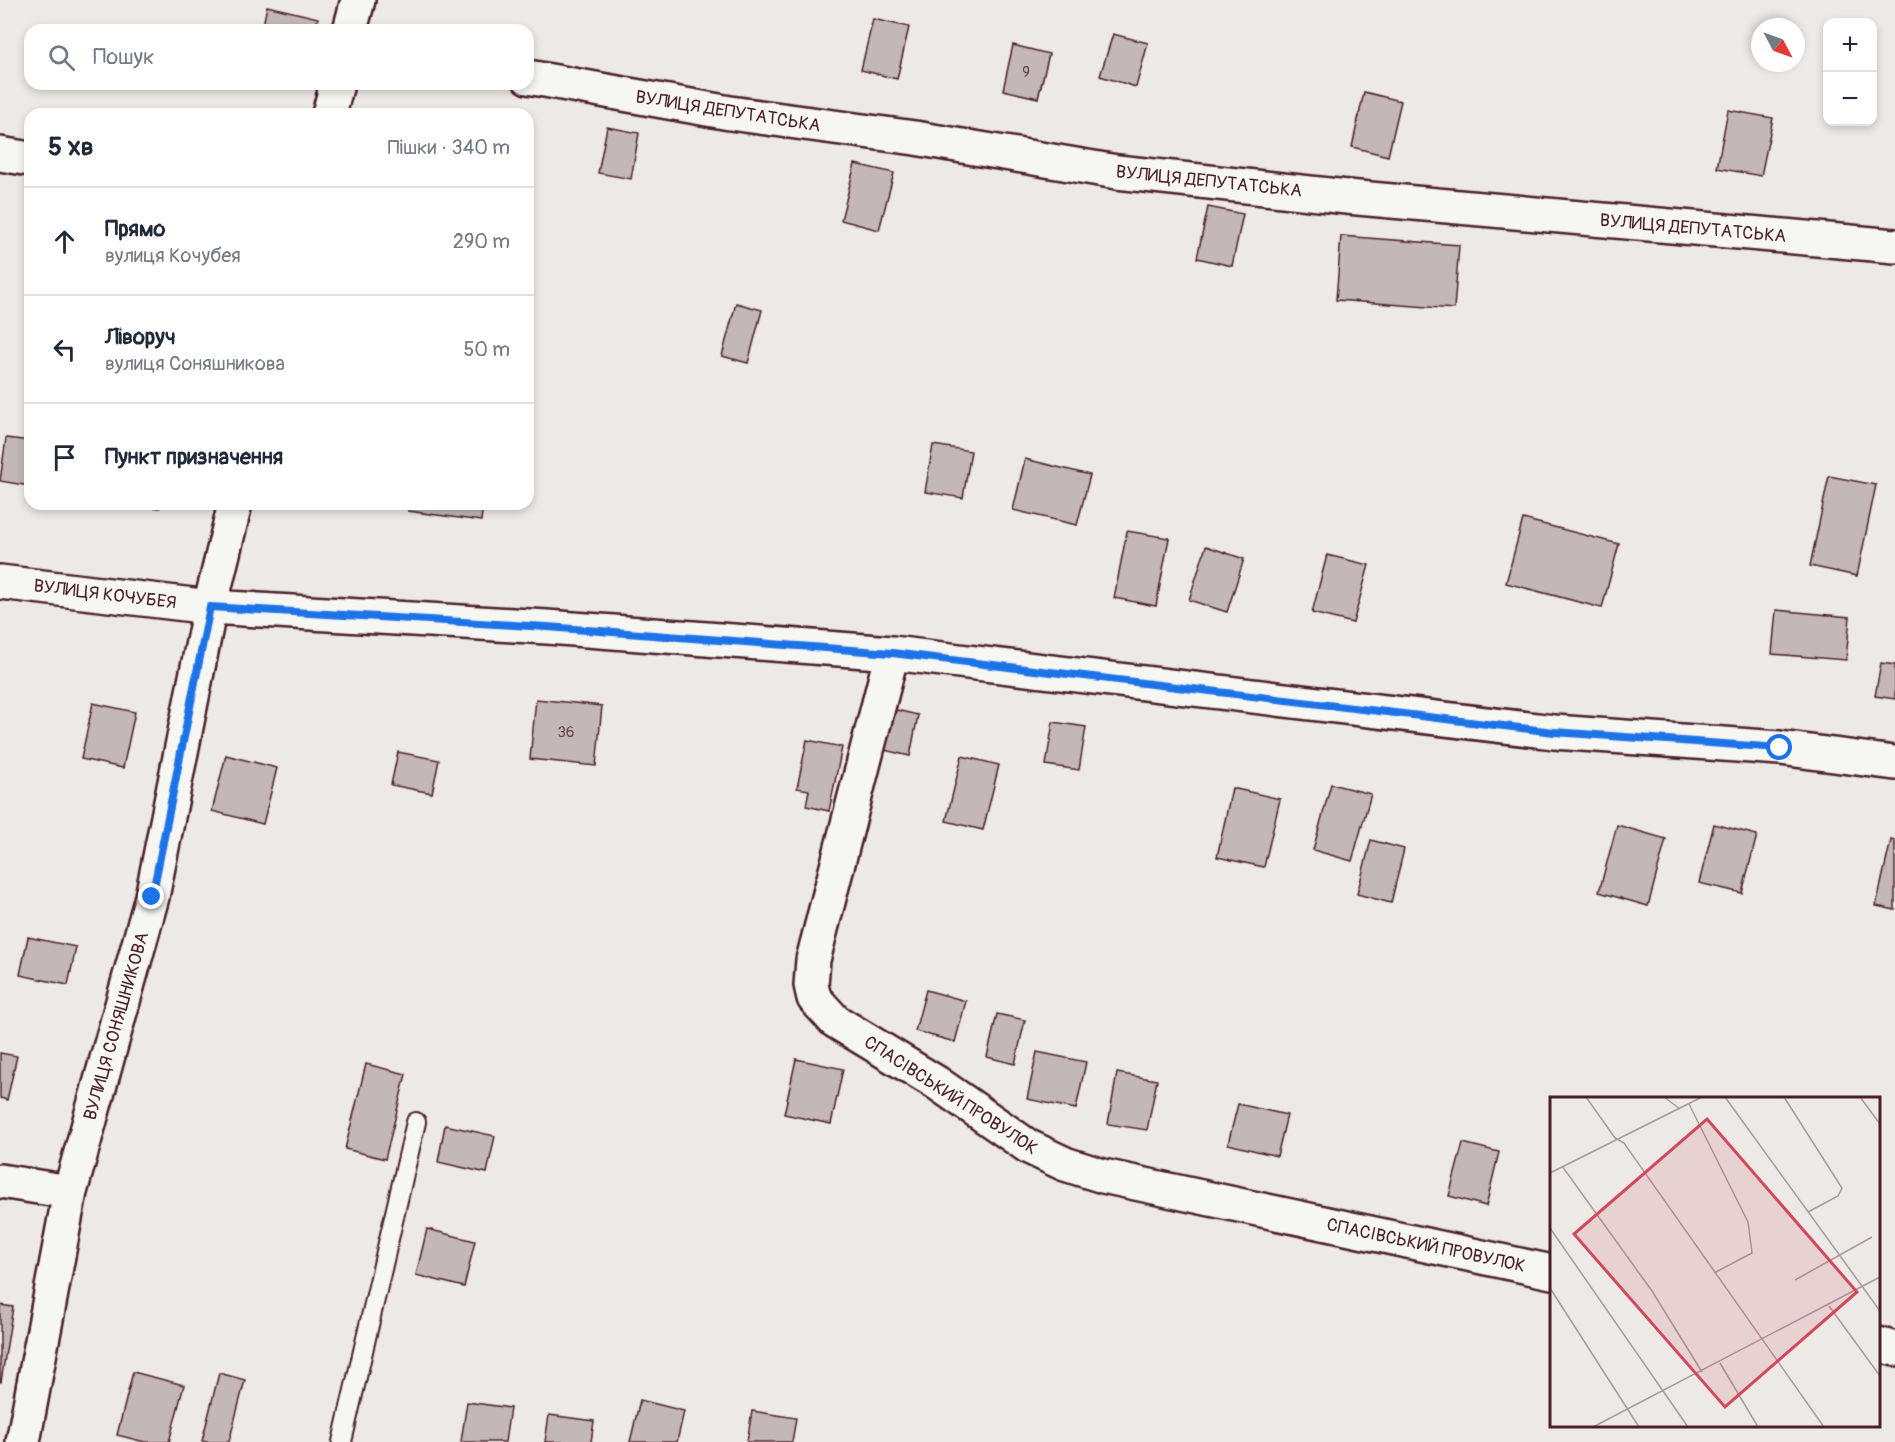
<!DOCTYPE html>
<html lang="uk">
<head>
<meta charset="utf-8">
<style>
	:root { --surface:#fff; --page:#f2f2f3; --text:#1f2937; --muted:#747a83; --line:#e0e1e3 }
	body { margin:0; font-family:Pangolin,sans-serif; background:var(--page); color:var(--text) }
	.controls { position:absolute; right:18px; top:18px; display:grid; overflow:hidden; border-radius:12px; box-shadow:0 3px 9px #0003 }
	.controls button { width:54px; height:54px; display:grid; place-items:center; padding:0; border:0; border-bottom:2px solid var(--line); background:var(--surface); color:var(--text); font:30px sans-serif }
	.compass { position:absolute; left:1751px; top:18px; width:54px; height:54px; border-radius:50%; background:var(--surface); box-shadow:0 3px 9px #0003; rotate:131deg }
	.stop { position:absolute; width:18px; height:18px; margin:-14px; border:4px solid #1a73e8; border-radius:50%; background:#fff }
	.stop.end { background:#1a73e8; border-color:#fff; box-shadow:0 2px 6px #0008 }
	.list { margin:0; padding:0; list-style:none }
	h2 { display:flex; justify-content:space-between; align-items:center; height:78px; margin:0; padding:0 24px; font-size:26px }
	h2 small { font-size:20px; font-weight:400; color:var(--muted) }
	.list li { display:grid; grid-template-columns:39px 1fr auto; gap:18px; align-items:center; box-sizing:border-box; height:108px; padding:0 24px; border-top:2px solid var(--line) }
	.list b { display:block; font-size:22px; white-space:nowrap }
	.list p { margin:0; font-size:20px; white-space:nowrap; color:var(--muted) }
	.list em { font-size:20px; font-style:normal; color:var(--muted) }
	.icon { flex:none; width:33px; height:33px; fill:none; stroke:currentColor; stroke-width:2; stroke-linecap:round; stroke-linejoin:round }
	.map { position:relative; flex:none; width:1895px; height:1442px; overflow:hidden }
	.search { position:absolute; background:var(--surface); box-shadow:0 3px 9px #0003; left:24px; top:24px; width:510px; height:66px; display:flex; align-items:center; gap:15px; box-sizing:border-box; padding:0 21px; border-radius:18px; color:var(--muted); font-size:22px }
	.panel { position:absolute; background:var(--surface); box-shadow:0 3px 9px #0003; left:24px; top:108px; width:510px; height:402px; border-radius:18px }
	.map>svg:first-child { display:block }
</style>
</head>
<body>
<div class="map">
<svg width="1895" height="1442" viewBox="0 0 1895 1442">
	<rect width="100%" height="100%" fill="#ece9e6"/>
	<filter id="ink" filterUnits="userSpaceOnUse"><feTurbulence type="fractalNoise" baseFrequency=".0167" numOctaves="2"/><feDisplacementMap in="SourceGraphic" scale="12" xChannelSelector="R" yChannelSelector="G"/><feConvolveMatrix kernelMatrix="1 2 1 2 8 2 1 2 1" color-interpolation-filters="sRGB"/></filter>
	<g filter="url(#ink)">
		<path fill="#c4b7b7" stroke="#4a1f2b" stroke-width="1.5" d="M267,6L318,18L315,30H262Z
			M873,19L909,27L897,79L861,70Z
			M1113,34L1148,43L1136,87L1100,76Z
			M1013,45L1049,54L1038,98L1003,90Z
			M1364,92L1401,101L1388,156L1352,147Z
			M490,110L525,113L524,114H490Z
			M1728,110L1773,118L1761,176L1717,168Z
			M607,127L639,133L631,179L598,173Z
			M855,164L894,173L879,230L841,220Z
			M1208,207L1243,214L1232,266L1197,258Z
			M1341,236L1459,245L1454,309L1336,300Z
			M736,303L762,310L748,363L722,356Z
			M6,438L30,441V486L0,481Z
			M933,445L971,451L963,498L925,492Z
			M1025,459L1090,475L1077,525L1013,510Z
			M1829,476L1876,485L1857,576L1810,566Z
			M127,504H160L159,508Z
			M409,504H483L481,521L408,511Z
			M1523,519L1619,544L1602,608L1506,583Z
			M1127,531L1169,538L1156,606L1114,598Z
			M1206,546L1244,559L1227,612L1189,600Z
			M1327,555L1369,565L1353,623L1312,613Z
			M1776,610L1850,617L1846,660L1772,654Z
			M1881,663L1895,665V699L1875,696Z
			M536,699L602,706L596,766L530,759Z
			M93,703L135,712L123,768L81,759Z
			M892,709L918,715L910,756L884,750Z
			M1053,722L1086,727L1079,770L1046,765Z
			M807,740L842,747L829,811L806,806L809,790L797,788Z
			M398,752L439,760L432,793L391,785Z
			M226,755L277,768L263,824L212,811Z
			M962,756L999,765L983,830L946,821Z
			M1331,784L1371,794L1352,861L1313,850Z
			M1232,788L1280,799L1264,867L1217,857Z
			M1714,824L1757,835L1742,893L1699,883Z
			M1617,825L1666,839L1648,906L1599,892Z
			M1371,840L1404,849L1391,903L1357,894Z
			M1891,840L1895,841V910L1876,906Z
			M28,937L76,947L68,985L20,975Z
			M926,990L966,1001L955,1042L915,1031Z
			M997,1014L1025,1020L1015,1064L987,1057Z
			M1037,1052L1086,1062L1076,1109L1027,1099Z
			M0,1053L17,1056L7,1100L0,1098Z
			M796,1059L843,1069L831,1124L784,1114Z
			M366,1064L406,1074L385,1159L345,1149Z
			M1117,1073L1157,1080L1147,1130L1108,1124Z
			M1238,1104L1287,1115L1277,1156L1228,1144Z
			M445,1125L495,1136L487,1173L438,1162Z
			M1463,1143L1499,1152L1486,1206L1449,1196Z
			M427,1229L475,1241L464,1287L416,1275Z
			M0,1305L13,1307L1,1382H0Z
			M133,1372L184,1385L169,1442H145L117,1435Z
			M219,1373L245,1380L229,1442H207L202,1441Z
			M640,1400L684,1411L677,1442H630Z
			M467,1402L510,1408L505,1442H461Z
			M752,1411L796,1418L792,1442H747Z
			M549,1415L594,1421L591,1442H545Z"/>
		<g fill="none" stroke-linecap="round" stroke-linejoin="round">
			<defs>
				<path id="lane" d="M342,1442L416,1122"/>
				<path id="street" d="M350,30L358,0
					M528,77L730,113L915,138L1117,172L1347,197L1895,246
					M329,114L337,84
					M0,154L30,159
					M0,582L210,607L547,627L892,653L1554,732L1780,748L1895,763
					M892,653L813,960L811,985L814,998L835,1021L937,1083L1029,1147L1065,1164L1103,1176L1552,1272
					M0,1181L70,1192
					M1878,1344L1895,1349
					M23,1442L70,1192L152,897L210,607L235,504"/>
			</defs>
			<use href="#lane" stroke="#4a1f2b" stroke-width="22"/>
			<use href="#street" stroke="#4a1f2b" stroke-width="38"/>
			<use href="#lane" stroke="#f6f6f2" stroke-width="18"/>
			<use href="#street" stroke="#f6f6f2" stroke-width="33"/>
		</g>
	</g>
	<g fill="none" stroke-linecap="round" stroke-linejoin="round" filter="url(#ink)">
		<path stroke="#1a73e8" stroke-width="8" d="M152,897L210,607L547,627L892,653L1554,732L1780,748"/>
	</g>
	<g text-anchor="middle" stroke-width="4.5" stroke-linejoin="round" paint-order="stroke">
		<g font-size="15" fill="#68454e">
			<text x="1026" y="77">9</text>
			<text x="566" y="737">36</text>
		</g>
		<g font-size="18" fill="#4a1f2b" stroke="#f6f6f2">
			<text transform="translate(728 111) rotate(9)" y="6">ВУЛИЦЯ ДЕПУТАТСЬКА</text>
			<text transform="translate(1209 181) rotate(6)" y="6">ВУЛИЦЯ ДЕПУТАТСЬКА</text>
			<text transform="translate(1693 228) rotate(5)" y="6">ВУЛИЦЯ ДЕПУТАТСЬКА</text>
			<text transform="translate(105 594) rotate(7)" y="6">ВУЛИЦЯ КОЧУБЕЯ</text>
			<text transform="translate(116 1026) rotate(-74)" y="6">ВУЛИЦЯ СОНЯШНИКОВА</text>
			<text transform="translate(951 1095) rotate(33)" y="6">СПАСІВСЬКИЙ ПРОВУЛОК</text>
			<text transform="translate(1426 1245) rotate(12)" y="6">СПАСІВСЬКИЙ ПРОВУЛОК</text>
		</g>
	</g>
	<g transform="translate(1550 1097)">
		<rect width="330" height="330" fill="#ece9e6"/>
		<path fill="none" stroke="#ab989b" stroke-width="1.5" d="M36,0L65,41L74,46L274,330M114,0L130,12M175,0L330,214M234,0L292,91L288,99L258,115M310,0L330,27M139,7L198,125L202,156L164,176M12,69L102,194L152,275M0,76L152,0M0,131L138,330M245,183L322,140M0,191L89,330M279,209L330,279M170,266L208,330M43,330L330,180"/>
		<path fill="#d1495b" fill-opacity="0.15" stroke="#d1495b" stroke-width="3" d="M157,22L307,195L175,310L24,137Z"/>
		<rect width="330" height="330" fill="none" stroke="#4a1f2b" stroke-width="3"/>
	</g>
</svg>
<div class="controls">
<button>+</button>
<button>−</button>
</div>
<svg class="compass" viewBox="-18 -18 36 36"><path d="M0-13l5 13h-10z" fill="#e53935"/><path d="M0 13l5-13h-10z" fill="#747a83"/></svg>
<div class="stop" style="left:1780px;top:748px"></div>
<div class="stop end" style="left:152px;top:897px"></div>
<div class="search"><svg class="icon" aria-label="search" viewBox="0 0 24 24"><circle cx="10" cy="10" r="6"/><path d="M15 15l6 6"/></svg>Пошук</div>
<section class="panel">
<h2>5 хв<small>Пішки · 340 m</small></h2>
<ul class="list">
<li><svg class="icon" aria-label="ahead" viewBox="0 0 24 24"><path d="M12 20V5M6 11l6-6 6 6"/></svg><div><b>Прямо</b><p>вулиця Кочубея</p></div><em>290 m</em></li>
<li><svg class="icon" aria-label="left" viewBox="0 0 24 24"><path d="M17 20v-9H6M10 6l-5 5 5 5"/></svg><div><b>Ліворуч</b><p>вулиця Соняшникова</p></div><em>50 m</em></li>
<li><svg class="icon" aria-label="arrive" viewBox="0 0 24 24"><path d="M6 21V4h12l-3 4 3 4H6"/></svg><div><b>Пункт призначення</b></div></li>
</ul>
</section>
</div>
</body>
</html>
